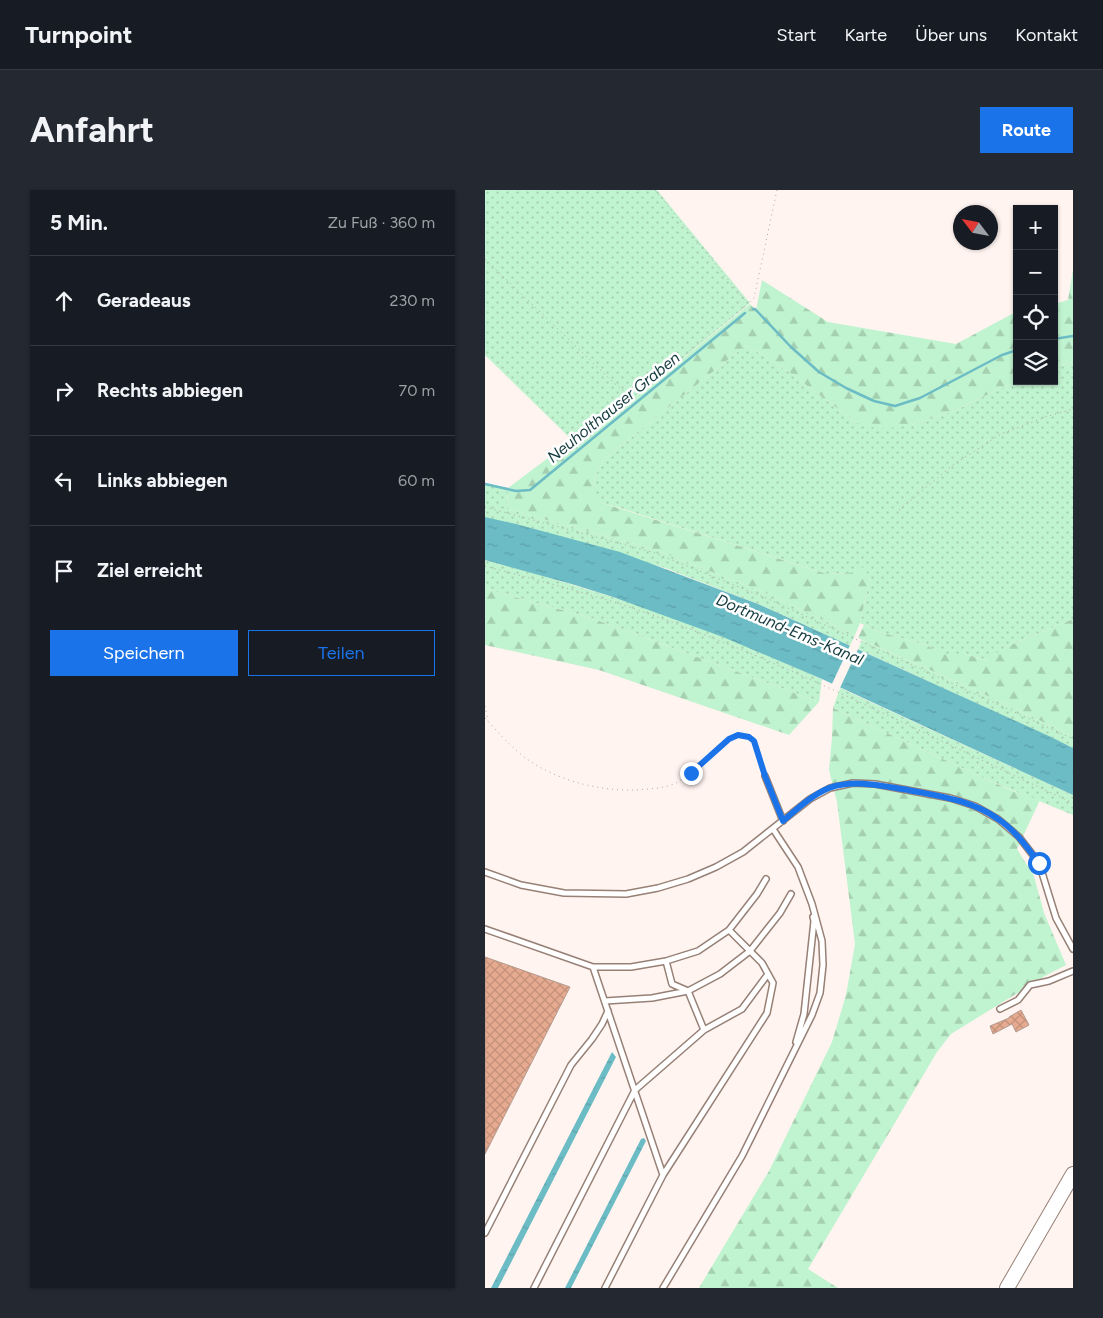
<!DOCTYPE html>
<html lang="de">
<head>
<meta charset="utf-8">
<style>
	:root { --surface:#171b24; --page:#242831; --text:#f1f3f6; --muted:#9ea1a6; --line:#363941; --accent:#1a73e8 }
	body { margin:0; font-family:Figtree,sans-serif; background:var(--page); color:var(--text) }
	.controls { position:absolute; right:15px; top:15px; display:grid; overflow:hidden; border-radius:0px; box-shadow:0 1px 4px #0004 }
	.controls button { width:45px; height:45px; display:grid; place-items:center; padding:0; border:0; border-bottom:1px solid var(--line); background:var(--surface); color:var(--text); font:25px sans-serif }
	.compass { position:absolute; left:468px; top:15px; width:45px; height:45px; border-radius:50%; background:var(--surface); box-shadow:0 1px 4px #0004; rotate:302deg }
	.stop { position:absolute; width:15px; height:15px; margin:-11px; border:4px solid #1a73e8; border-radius:50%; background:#fff }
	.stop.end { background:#1a73e8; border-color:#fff; box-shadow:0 1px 5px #0008 }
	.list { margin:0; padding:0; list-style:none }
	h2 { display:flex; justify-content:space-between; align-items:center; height:65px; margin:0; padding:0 20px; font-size:21px }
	h2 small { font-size:16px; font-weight:400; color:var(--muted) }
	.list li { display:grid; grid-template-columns:32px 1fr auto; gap:15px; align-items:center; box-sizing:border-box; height:90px; padding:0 20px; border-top:1px solid var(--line) }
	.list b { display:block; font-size:19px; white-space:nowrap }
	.list em { font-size:16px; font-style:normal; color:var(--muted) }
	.actions { display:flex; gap:10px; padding:15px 20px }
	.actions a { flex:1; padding:11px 0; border:1px solid var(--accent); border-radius:0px; text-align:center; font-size:18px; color:var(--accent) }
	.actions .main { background:var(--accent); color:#fff }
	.icon { flex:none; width:28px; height:28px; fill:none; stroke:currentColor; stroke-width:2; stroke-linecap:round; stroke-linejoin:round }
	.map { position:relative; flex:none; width:588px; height:1098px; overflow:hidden; border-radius:0px }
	header { display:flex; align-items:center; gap:30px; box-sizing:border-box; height:70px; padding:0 25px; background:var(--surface); border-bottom:1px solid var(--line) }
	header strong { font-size:24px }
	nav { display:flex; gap:28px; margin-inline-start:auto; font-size:18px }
	.intro { display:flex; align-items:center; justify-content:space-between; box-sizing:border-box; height:120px; padding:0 30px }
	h1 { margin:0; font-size:35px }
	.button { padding:12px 22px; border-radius:0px; background:var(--accent); color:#fff; font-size:18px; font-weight:700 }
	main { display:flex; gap:30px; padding:0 30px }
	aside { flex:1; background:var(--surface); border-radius:0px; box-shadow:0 1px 4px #0004 }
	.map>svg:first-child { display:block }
</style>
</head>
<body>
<header>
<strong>Turnpoint</strong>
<nav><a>Start</a><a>Karte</a><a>Über uns</a><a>Kontakt</a></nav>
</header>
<div class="intro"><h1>Anfahrt</h1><a class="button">Route</a></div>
<main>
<aside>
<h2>5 Min.<small>Zu Fuß · 360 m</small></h2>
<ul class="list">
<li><svg class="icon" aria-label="ahead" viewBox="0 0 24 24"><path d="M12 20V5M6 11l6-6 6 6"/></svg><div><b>Geradeaus</b></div><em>230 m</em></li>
<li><svg class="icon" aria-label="right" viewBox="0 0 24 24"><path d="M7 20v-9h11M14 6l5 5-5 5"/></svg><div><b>Rechts abbiegen</b></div><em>70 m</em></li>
<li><svg class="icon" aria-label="left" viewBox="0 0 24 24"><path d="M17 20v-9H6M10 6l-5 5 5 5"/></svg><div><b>Links abbiegen</b></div><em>60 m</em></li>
<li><svg class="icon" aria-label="arrive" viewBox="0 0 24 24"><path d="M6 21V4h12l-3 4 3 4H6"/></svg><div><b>Ziel erreicht</b></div></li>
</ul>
<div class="actions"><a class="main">Speichern</a><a>Teilen</a></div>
</aside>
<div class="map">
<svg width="588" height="1098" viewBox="0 0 588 1098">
	<defs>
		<pattern id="grass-dots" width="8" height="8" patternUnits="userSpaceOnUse" patternTransform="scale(1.25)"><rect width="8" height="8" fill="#c0f3cf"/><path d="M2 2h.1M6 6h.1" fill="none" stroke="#a4cfb0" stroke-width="1.8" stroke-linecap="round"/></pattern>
		<pattern id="forest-firs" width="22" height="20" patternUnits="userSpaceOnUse" patternTransform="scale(1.25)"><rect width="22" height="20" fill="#c0f3cf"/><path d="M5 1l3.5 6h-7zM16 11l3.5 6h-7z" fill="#a4cfb0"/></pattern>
		<pattern id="water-ripples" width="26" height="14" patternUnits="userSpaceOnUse" patternTransform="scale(1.25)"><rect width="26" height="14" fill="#6cbcc5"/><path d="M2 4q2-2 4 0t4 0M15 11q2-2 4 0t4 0" fill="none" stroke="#5da0a8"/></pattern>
		<pattern id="building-cross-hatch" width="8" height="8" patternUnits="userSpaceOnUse" patternTransform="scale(1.25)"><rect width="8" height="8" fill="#e5aa8f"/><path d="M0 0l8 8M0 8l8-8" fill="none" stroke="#c4917a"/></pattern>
	</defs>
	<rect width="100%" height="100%" fill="#fff4f0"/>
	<path fill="url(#grass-dots)" d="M0,0H172L265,113L148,209L87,250L0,165Z
		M261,155L304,182L372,233L427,235L471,220L512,200L533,191H569V177L588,172V429L521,457L502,470L479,464H457L441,455L394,442L375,433L385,387L365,383L342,384L132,317L113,312L108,299L110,287L118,270Z
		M0,293L23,298L22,319L171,360L281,403L370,445L365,456L273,414L180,378L0,327Z
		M0,370C71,389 142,410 211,436C253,452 295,471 337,489L334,512L106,428L0,399Z
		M377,450L488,499L588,546V558L373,459Z
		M355,498L588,605V625C560,613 531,602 503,590L348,518Z"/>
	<path fill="url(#forest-firs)" d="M588,80V172L569,177V114L583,110Z
		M277,90L343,132L471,154L527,124L532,123V191H533L512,200L471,220L427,235L395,239L372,233L304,182L261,155L118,270L110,287L108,299L114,312L342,384L365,383L378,377L385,387L375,433L370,445L281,403L171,360L22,319L23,298L87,250L148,209L265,114L271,120Z
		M0,399L106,428L334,512L304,545L114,480L0,455Z
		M588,429V546L488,499L373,448L379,435L394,442L441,455L457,464H479L501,470L521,457Z
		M348,518L503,590L528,601L555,610L532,659L549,686L559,723L581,775L560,786L466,844L452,862L323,1079L353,1098H214L284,981L347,852L361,805L370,754L352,612L344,580L347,547Z"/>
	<path fill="url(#water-ripples)" d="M0,327L31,334L135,362L273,414L566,547L588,558V605L337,489L238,447L128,407L90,395L0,370Z
		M127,862L131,867L13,1098H6Z
		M159,948L161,951L86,1098H80L156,949Z"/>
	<path fill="#fff4f0" d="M366,453L374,457L354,500L346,496Z"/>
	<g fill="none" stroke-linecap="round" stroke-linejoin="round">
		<path stroke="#6cbcc5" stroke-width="2.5" d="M268,119H270L306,157L334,182L361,198L389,211L410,216L435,208L517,165L532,160
			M569,149L588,146
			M0,294L31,301L45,300L260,123"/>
	</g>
	<path fill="url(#building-cross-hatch)" stroke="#b39c92" d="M0,767L85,797L0,964Z
		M536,820L544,835L531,842L527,834L508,844L505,836L524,828V827Z"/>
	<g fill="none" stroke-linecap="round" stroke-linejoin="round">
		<defs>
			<path id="lane" d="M280,586L298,631
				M0,682L36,695L79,703L141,704L173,698L203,689L231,677L258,662L325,609L345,598L368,593L390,594L465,608L490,616L513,629L534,647L554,673L571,728L588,759
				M0,739L108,777H146L181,771L213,761L244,740L272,704L281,689
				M181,771L187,794L203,801L219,840
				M108,777L178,985L120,1098
				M120,811L167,808L203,801L235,784L265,761L295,723L306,704
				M515,819L533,810L545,795L564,791L588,781
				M311,852L319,824L329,731L328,727
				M178,985L282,823L288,793L277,773L244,740
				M0,1043L86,875L107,849L117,834L123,821
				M49,1098L150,900L219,840L257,819L283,784
				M178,1098L257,966L327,825L335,803L338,775L337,751L327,714L313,677L288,639"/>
			<path id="secondary" d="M522,1098L588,984"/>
		</defs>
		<use href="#lane" stroke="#978076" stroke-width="8"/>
		<use href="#secondary" stroke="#978076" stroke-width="16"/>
		<path stroke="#b2a8a5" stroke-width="1" stroke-dasharray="1 4" stroke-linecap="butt" d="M170,0L263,114L269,108L292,0
			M0,69L129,193L147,207
			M94,246L155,201L263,114
			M0,317L170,363L281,408L588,549
			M414,320L468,275L516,244L563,226L588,219
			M0,376C51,390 103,403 153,420C303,472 444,547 588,613
			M0,516L3,531
			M0,528C12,541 24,555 38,566C67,589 112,601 148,600C162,599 180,599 193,592C197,589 201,587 205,584C218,574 237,548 252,545C272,541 274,567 278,580"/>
		<use href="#lane" stroke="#fff" stroke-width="5"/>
		<use href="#secondary" stroke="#fff" stroke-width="14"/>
	</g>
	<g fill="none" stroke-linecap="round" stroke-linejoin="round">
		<path stroke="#1a73e8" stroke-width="6" d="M206,583L244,549L253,545L264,547L269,551L280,586L298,631C312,619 327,605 344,598C370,589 397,596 423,600C454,606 486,610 513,629C530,640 542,657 554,673"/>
	</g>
	<g text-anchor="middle" stroke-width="5" stroke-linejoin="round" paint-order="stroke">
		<g font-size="16" font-style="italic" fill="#143b3f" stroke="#fff">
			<text transform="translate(128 217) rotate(-39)" y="6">Neuholthauser Graben</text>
			<text transform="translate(305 439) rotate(23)" y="6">Dortmund-Ems-Kanal</text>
		</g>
	</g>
</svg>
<div class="controls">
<button>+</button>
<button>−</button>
<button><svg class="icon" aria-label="locate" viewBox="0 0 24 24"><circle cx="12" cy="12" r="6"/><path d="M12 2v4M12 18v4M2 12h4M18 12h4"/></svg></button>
<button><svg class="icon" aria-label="layers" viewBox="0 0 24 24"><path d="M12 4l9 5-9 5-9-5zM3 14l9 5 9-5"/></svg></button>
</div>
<svg class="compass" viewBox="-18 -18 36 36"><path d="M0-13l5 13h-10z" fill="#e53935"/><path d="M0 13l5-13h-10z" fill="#9ea1a6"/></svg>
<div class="stop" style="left:554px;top:673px"></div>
<div class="stop end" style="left:206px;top:583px"></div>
</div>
</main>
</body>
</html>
